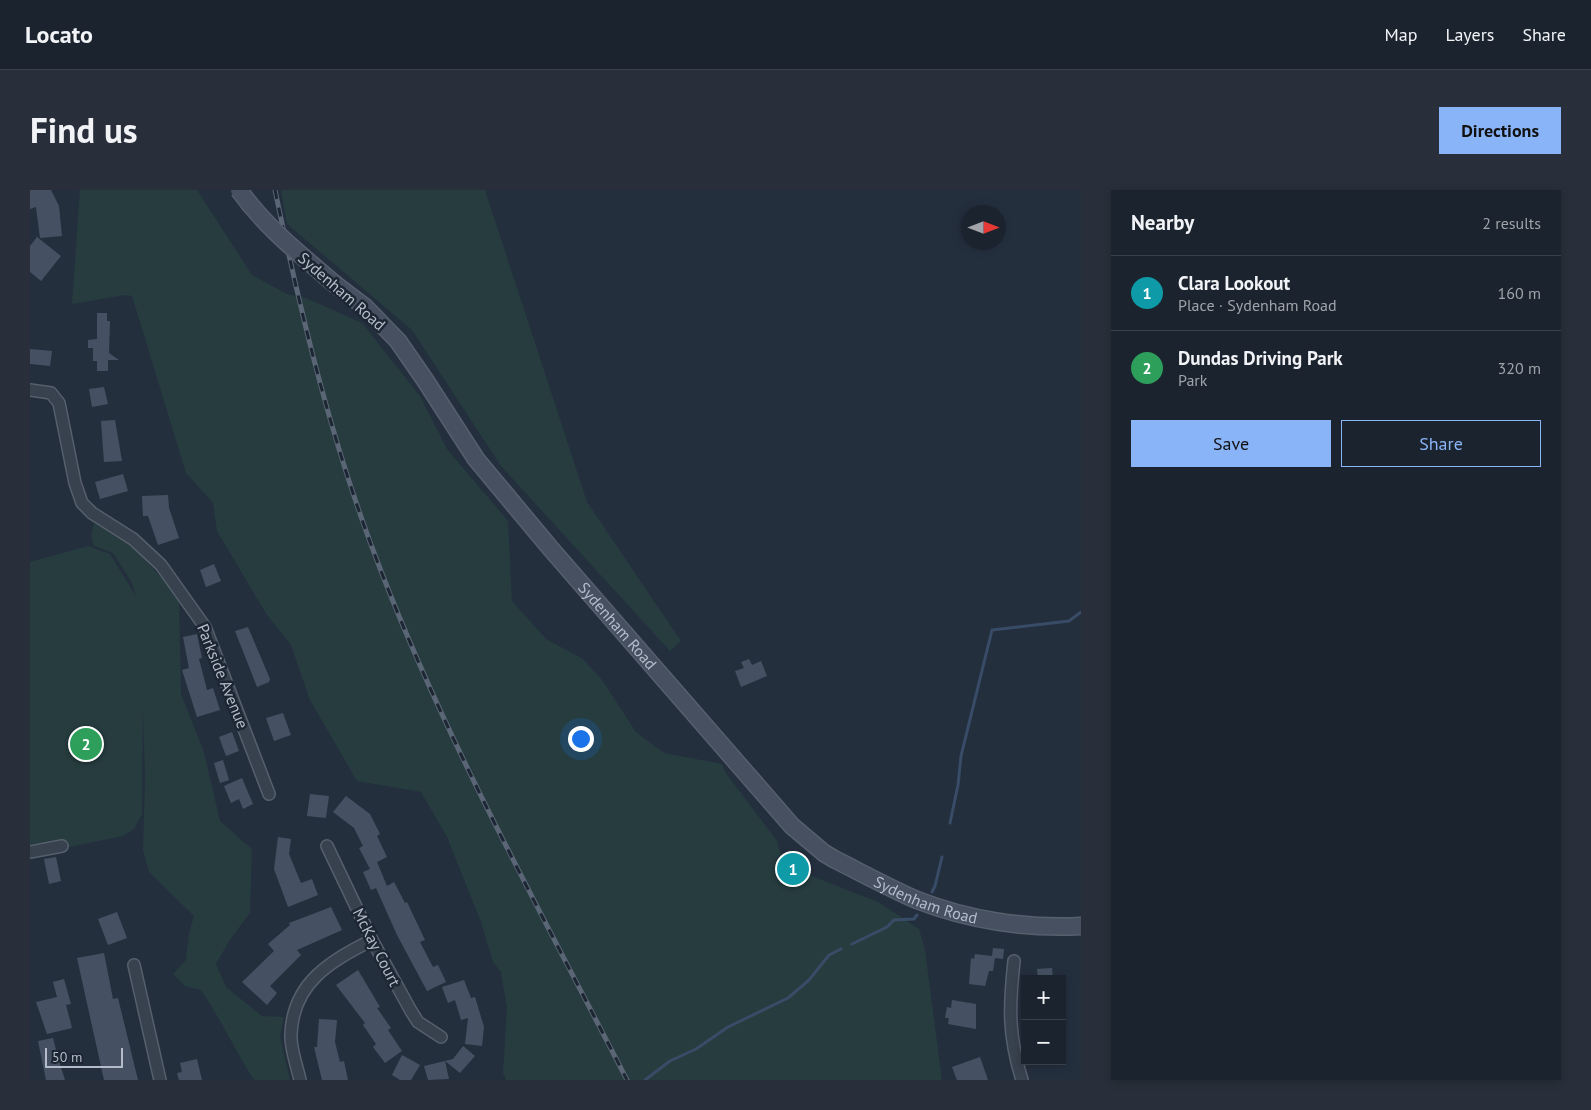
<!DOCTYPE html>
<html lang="en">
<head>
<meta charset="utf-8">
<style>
	:root { --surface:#1b232e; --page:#282f3a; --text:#f1f3f6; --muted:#a0a4aa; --line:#39404a; --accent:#8ab4f8 }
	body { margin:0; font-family:"PT Sans",sans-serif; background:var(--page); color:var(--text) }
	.controls { position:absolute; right:15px; bottom:15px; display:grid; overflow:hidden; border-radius:0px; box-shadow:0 2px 8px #0003 }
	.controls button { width:45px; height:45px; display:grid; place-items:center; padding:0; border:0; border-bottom:1px solid var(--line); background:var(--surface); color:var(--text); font:25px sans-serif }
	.compass { position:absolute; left:931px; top:15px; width:45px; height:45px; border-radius:50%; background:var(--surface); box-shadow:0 2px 8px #0003; rotate:90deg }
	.scale { position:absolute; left:15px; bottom:12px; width:78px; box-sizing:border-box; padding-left:5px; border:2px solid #b4bcc9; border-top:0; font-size:14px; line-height:18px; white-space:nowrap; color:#b4bcc9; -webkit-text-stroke:4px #1d2633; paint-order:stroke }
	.you { position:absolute; left:550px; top:548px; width:18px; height:18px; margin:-12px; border:4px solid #fff; border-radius:50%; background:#1a73e8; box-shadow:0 0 0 8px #1a73e833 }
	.badge { display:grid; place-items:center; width:32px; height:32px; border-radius:50%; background:var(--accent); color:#fff; font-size:16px; font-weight:700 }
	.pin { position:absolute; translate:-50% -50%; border:2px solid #fff; box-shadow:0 1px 5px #0006 }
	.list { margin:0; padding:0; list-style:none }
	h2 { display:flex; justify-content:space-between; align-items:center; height:65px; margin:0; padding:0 20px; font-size:21px }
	h2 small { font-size:16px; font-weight:400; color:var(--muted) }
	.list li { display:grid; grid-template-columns:32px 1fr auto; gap:15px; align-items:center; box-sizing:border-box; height:75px; padding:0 20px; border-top:1px solid var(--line) }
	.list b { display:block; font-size:19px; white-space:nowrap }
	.list p { margin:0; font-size:16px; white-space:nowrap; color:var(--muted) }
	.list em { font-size:16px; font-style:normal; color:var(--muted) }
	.actions { display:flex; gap:10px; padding:15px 20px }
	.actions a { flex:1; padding:11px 0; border:1px solid var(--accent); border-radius:0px; text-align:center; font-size:18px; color:var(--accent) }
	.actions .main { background:var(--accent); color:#111 }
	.map { position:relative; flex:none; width:1051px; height:890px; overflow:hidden; border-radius:0px }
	header { display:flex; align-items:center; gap:30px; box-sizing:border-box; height:70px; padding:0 25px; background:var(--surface); border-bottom:1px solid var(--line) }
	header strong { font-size:24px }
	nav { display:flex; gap:28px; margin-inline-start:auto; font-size:18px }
	.intro { display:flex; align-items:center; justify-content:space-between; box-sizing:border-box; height:120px; padding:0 30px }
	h1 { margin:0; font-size:35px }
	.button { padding:12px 22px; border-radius:0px; background:var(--accent); color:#111; font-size:18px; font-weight:700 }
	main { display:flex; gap:30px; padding:0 30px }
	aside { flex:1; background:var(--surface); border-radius:0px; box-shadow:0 2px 8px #0003 }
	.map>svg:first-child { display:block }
</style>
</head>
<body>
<header>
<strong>Locato</strong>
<nav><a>Map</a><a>Layers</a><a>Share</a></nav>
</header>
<div class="intro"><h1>Find us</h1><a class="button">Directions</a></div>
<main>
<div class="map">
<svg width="1051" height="890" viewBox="0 0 1051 890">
	<rect width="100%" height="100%" fill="#242f3e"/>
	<path fill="#263c3f" d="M50,0H167L222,85L257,104L276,108L332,133L390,206L417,259L478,331L482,411L516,449L553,469L572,490L606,542L634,563L692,574L695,582L747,651L754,675L848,712L889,739L895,760L912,890H476L473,883L477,818L471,782L463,772L451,732L417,647L391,602L327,591L280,510L261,455L237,425L187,341L183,313L156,283L102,106L95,105L42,114Z
		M251,0H455L557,312L651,451L640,461L471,276L382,140L257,34Z
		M64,333L102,356L149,406L151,504L174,562L190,631L222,659L220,723L199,751L186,774L196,797L232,826L254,827L250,846L260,890H224C205,861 191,829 171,800L155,796L143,784L156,770L159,743L164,726L119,682L113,660L115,588L113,520L112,624L104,639L93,646L0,665V372L58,356L80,364L106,406L102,393L83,363L64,356L61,345Z"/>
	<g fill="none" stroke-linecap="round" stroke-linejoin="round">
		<path stroke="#394c67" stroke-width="3" d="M920,633L928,595L931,566L962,440L1039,431L1051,422
			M902,702L905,696L912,667
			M822,754L857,737L864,730L884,729L887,725
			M615,890L640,871L666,859L698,837L758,808L779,790L799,765L811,759"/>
	</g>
	<path fill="#455162" d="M0,0H21L29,16L32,46L10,48L6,17L0,19Z
		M7,47L31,66L11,91L0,82V56Z
		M67,123H77V131H80L79,163L89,170H78V181H67V171H63V158H58V150L67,149Z
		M0,159L22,161L20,176L0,174Z
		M74,197L78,214L62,217L59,199Z
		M85,230L92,271L74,272L71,231Z
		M93,284L98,301L70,309L65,292Z
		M138,305L139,318L149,348L128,355L118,326H113L112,306Z
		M184,374L191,391L176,397L170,380Z
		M218,437L240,489L239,492L227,497L205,441Z
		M167,444L172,468L169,469L177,500L183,498L190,520L167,527L152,480L159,478L153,447Z
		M719,469L722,475L731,471L737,486L711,497L705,481L714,478L711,472Z
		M253,523L261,545L244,551L236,528Z
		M202,542L209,561L196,566L189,547Z
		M193,570L199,590L190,593L184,573Z
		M212,588L223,614L213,619L209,609L201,613L194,596Z
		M280,604L299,606L296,628L277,626Z
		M316,606L340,624L350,644L347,646L357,667L347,672L357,696L364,692L375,713L377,712L395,750L390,752L403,777L408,775L416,792L397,801L367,745L346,698L341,700L333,682L340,679L329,658L333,656L324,638L303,622Z
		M248,647L261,649L259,664L271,693L282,689L288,705L258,717L244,679Z
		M26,667L31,691L19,694L14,669Z
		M301,717L312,740L267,760L271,765L240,796L247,803L237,815L212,792L244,761L238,754L260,735L259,733Z
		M87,722L97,748L78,755L68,729Z
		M963,758L974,759L973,769L965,768L963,781H959L955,796L939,794L941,768L944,769L945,764L962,766Z
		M74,763L83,809L88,808L108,890H74L47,768Z
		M1022,778L1023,789H1008L1007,779Z
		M328,780L350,817L347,818L361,838L358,840L372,861L355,873L343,857L346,854L333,835L335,833L306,795Z
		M34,789L41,814L36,815L42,838L17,844L6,812L27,807L23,792Z
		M434,790L441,808L445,807L454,837L452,856L435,854L438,828L431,830L425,810L418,813L412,797Z
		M922,810L946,814V839L918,834L919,828H915L917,817L921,818Z
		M289,829L307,830L305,852L310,872L314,871L318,890H292L284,857H287Z
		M23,848L28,868L35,890H16L8,851Z
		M433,856L445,866L430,883L415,871L423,869Z
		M372,865L390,875L381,890H370L362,885Z
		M950,867L958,890H927L922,877Z
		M167,869L172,890H149L147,883L152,882L150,873Z
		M415,871L419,889L398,890L394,876Z"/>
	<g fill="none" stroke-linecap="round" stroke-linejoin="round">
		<defs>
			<path id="minor" d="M0,200L21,203L29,213L45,293L52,313L62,323L103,349L131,375L175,437L239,604
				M297,656L342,750L381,821L388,832L411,847
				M0,662L32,656
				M984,771C979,817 978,845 992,890
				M104,775L130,890
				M270,890C267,876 260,858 261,844C263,792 301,771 342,750"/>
			<g id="secondary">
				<path id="s1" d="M306,95L335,117L368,151L395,190L446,269L521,359L762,636L794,663L804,669C832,683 859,698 887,710C938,730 996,739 1051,736"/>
			</g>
		</defs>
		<use href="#minor" stroke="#565f6c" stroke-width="14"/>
		<use href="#secondary" stroke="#565f6c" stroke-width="19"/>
		<use href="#minor" stroke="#38414e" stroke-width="11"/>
		<use href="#secondary" stroke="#465061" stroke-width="16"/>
		<defs>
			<path id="rail" d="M245,0C272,130 303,258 351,381C418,555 512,724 597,890"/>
		</defs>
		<use href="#rail" stroke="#5a6575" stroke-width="5"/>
		<use href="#rail" stroke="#1d2633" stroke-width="3" stroke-dasharray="9" stroke-linecap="butt"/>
		<defs>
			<path id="secondary-bridge" d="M209,0C236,38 271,65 306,95"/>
		</defs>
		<use href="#secondary-bridge" stroke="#565f6c" stroke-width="19" stroke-linecap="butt"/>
		<use href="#secondary-bridge" stroke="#465061" stroke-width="16"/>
	</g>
	<g text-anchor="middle" stroke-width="5" stroke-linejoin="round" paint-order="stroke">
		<g font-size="16" fill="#b4bcc9" stroke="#1d2633">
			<text transform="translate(312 101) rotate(41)" y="6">Sydenham Road</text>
			<text dy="6" stroke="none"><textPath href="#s1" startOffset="444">Sydenham Road</textPath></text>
			<text transform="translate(193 486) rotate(68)" y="6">Parkside Avenue</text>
			<text dy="6" stroke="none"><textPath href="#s1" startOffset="864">Sydenham Road</textPath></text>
			<text transform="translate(347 757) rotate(63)" y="6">McKay Court</text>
		</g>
	</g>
</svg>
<div class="controls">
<button>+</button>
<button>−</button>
</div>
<svg class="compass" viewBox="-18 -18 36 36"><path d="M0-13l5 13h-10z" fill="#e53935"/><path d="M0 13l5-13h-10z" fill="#a0a4aa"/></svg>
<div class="scale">50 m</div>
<div class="you"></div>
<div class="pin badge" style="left:763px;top:679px;background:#0f9aa8">1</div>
<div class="pin badge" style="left:56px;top:554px;background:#2e9e5b">2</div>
</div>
<aside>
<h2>Nearby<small>2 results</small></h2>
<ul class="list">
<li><span class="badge" style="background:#0f9aa8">1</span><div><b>Clara Lookout</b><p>Place · Sydenham Road</p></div><em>160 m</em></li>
<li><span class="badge" style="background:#2e9e5b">2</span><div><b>Dundas Driving Park</b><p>Park</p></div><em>320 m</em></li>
</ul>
<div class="actions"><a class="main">Save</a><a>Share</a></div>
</aside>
</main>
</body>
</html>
